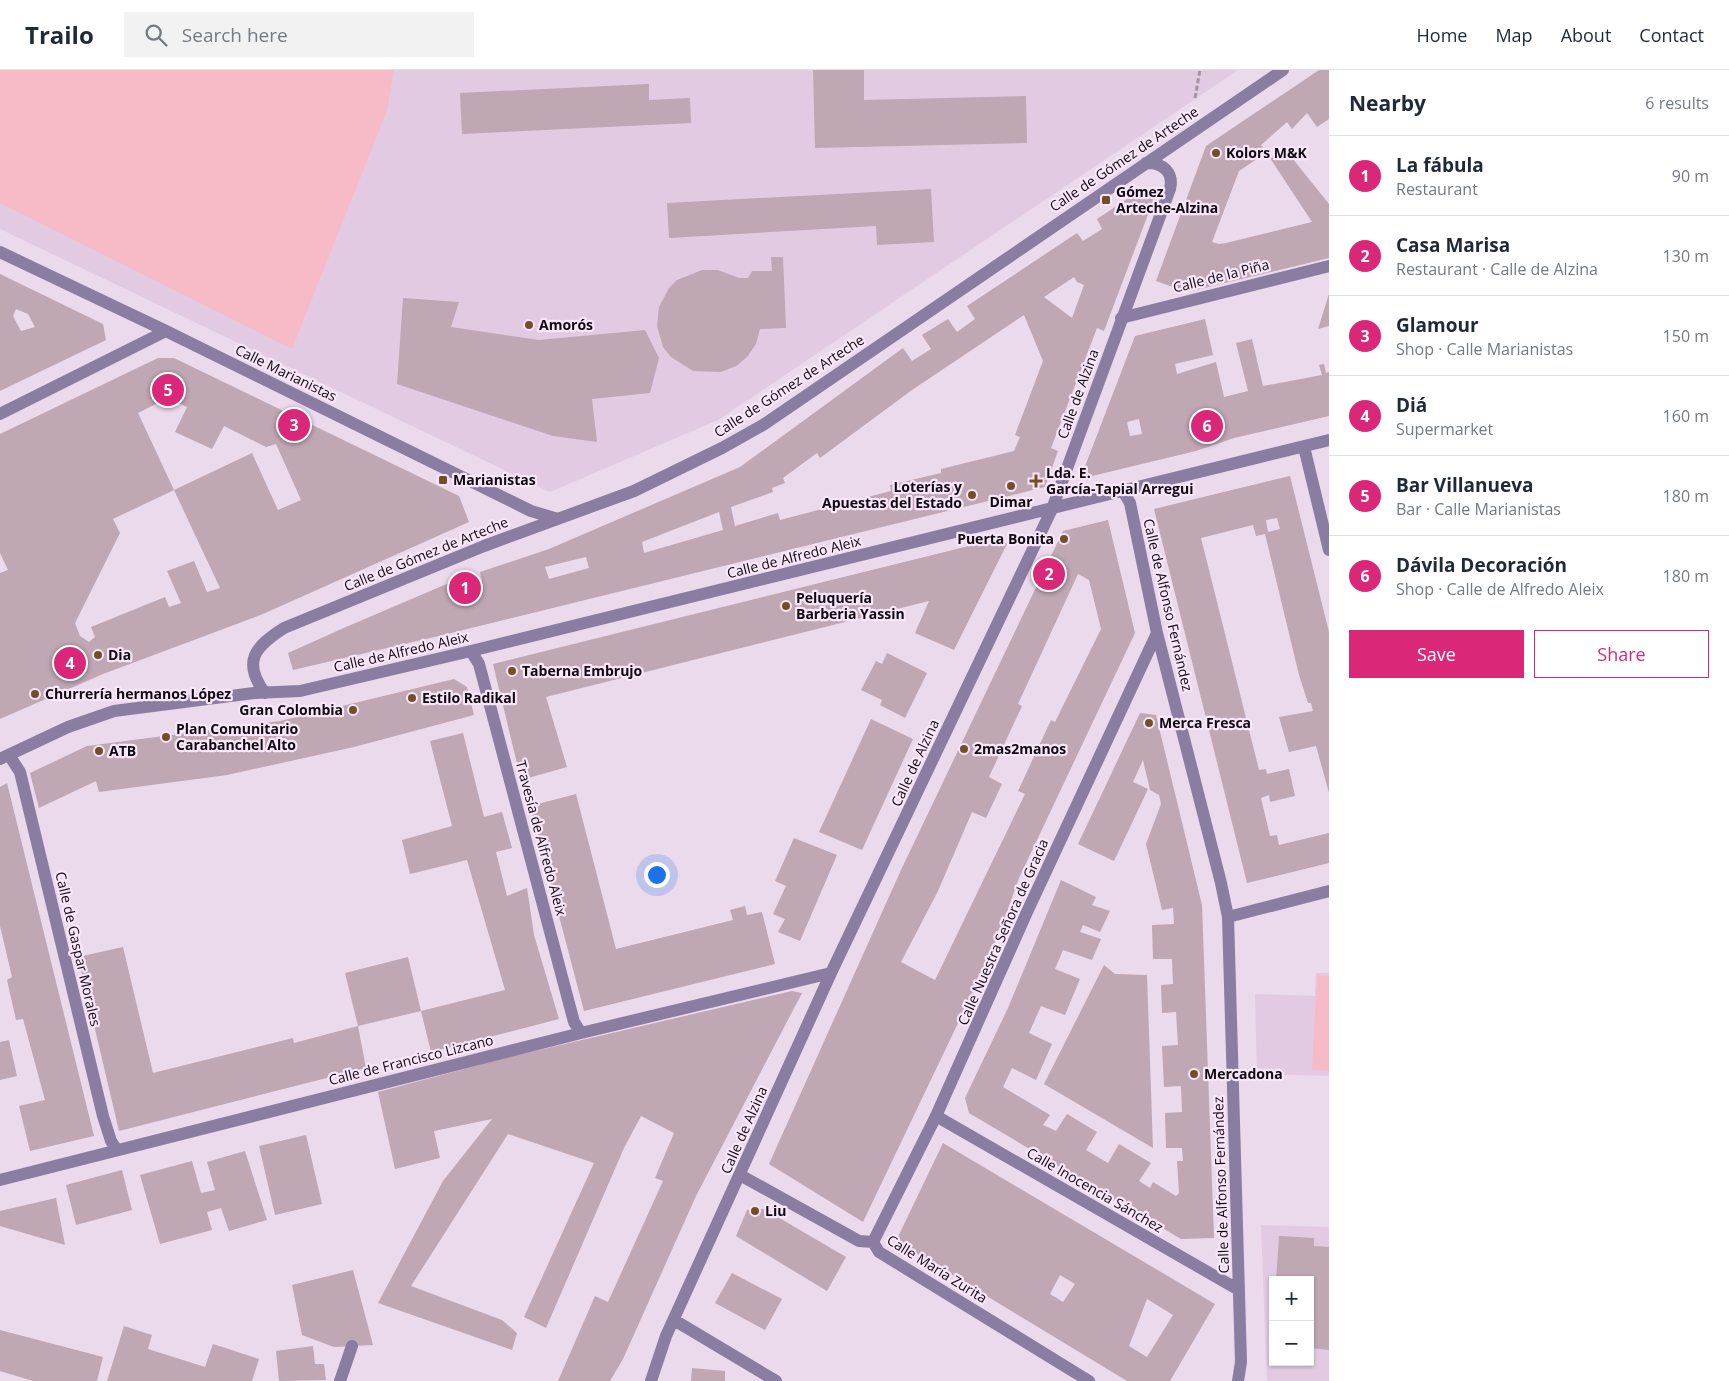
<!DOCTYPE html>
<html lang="en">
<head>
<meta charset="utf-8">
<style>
	:root { --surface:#fff; --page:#f2f2f3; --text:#1f2937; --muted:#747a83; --line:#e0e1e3; --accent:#db2777 }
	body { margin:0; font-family:"Open Sans",sans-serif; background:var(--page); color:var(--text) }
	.controls { position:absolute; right:15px; bottom:15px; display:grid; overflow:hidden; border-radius:0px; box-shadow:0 1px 4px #0004 }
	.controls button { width:45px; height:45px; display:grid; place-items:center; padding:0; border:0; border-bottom:1px solid var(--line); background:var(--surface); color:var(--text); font:25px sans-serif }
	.you { position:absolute; left:656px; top:804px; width:18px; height:18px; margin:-12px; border:4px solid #fff; border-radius:50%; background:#1a73e8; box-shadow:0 0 0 8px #1a73e833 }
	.badge { display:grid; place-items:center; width:32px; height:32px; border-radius:50%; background:var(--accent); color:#fff; font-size:16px; font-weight:700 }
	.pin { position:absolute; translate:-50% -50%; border:2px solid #fff; box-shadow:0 1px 5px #0006 }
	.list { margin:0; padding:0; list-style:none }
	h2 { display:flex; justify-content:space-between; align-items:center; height:65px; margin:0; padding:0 20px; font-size:21px }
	h2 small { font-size:16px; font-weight:400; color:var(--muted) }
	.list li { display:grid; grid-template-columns:32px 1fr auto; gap:15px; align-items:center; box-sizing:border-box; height:80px; padding:0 20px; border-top:1px solid var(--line) }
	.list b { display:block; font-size:19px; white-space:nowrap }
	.list p { margin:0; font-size:16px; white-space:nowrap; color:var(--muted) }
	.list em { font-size:16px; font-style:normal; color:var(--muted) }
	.actions { display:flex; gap:10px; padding:15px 20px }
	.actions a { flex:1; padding:11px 0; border:1px solid var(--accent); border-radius:0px; text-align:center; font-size:18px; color:var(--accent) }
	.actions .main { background:var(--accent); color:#fff }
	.icon { flex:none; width:28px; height:28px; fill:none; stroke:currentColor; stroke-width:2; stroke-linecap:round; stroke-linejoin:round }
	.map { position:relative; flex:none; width:1329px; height:1311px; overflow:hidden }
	header { display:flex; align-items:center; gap:30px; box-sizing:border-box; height:70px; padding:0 25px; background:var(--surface); border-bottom:1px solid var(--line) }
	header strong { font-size:24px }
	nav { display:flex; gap:28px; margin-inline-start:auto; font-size:18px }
	.search { width:350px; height:45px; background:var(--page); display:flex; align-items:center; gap:12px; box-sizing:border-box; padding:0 18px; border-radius:0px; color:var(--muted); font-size:19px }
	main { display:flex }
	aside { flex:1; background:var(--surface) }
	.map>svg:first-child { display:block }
</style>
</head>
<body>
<header>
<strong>Trailo</strong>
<div class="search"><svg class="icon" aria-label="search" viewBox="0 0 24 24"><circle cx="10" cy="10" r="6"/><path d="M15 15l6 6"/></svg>Search here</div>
<nav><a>Home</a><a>Map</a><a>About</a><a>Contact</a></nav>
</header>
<main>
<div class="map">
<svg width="1329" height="1311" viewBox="0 0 1329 1311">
	<rect width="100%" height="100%" fill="#ebd9ec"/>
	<path fill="#e2cae3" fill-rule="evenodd" d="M0,0H1238L718,350L550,422L0,159Z
		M1316,903H1329V1006L1257,1004L1255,924L1315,926Z
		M1261,1155L1329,1157V1311H1267ZM1273,1210H1310V1292H1273Z"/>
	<path fill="#f7bac7" d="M0,0H394L387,41L292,279L0,133Z
		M1317,905L1329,906V1001L1312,1000Z"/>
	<path fill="#bfa7b4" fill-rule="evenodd" d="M813,0H864V30L1026,26L1027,73L815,78Z
		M1319,0H1329V49L1317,57L1307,43L1292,59L1287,52L1261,75L1266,83L1239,101L1212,172L1219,174L1226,173L1312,152L1270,88L1284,78L1329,134V188L1187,222L1156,211L1206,76Z
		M649,14V30L690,28L691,53L462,64L460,23Z
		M1145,117L1155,126L1104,261L1097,258L1051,378L1058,381L1045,417L443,565L293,600L288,583L346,557L463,507L466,516L482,512L480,502L549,479L740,397L903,278L912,291L931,279L922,265L948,249L957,262L975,249L967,236L1077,163L1083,171L1102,159L1097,149ZM1074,207L1077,212L1084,215L1072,248L1044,227ZM1024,245L1043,291L1015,365L1020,367L1014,381L941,399V403L890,415L891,421L780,450L778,443L735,456L731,437L773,422L772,418L785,413L783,408L817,383L820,388L912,320ZM719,442L723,460L644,483L642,472ZM586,487L589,498L549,509L545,497Z
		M931,119L934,172L877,175L876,156L669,168L667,133Z
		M771,187H783L786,258L760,259L756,274L747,287L736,296L721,302L693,301L671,287L663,277L657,256L659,237L669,218L677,210L702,200H718L739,208H748L752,201H772Z
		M0,204L103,254L106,270L0,321ZM16,239L28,244L35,257L21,261L13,246Z
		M1329,224V256L1318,259Z
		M403,228L459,232L451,257L539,270L645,260L659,288L650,323L592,329L597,372L553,366L397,314Z
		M1205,249L1213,285L1175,294L1177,304L1216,292L1224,327L1248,321L1236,273L1252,269L1263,316L1322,305L1319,295L1324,294L1326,303L1329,302V346L1234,368L1196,381L1092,406L1084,399L1135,266ZM1139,349L1142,364L1130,366L1127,352Z
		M158,288H174L459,426L469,452L263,544L103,604L0,649V503L8,500L0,483V364ZM168,328L187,337L175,362L212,379L224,356L266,377L276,374L301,430L278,440L252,383L174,420L220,518L207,522L194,491L167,501L181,533L169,537L165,527L91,557L95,567L89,572L80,566L75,553L120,463L113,449L174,420L138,343Z
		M1290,406L1329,562V723L1316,676L1289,682L1279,647L1313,641L1311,633H1308L1299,605L1265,464L1256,466L1253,455L1201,468L1259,700L1266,699L1267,704L1289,699L1295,726L1270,732L1269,725L1261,728L1270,766L1277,765L1279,775L1329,763V793L1247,813L1154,439ZM1277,448L1280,459L1268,462L1266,450Z
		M1108,450L1135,563L1019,808L1002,856L970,928L863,1152L769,1094L901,800L1063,461ZM1078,504L1089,510L1101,559L1055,652L1051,650L1018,721L1025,724L935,910L901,892L938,821L972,742L986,748L1002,714L989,707L1022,636L1018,634Z
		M1001,468L1007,474L954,580L915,563L929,531L546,627L567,697L521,710L493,594Z
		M887,583L927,603L905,648L880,635L882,630L861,620L876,591L882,594Z
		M454,609L467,617L474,645L354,677L227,705L99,722L96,711L39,738L30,703L87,676L280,651Z
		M1140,643L1156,645L1202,835L1214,1168L1181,1169L969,1043L965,1028L1008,938L1061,810L1096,827L1092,835L1110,841L1100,862L1083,855L1080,862L1101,869L1092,890L1063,880L1055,899L1080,909L1065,945L1041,936L1029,963L1052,974L1036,1010L1012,998L1003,1017L1050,1045L1043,1055L1056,1061L1067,1044L1097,1062L1086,1080L1108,1093L1119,1074L1151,1093L1139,1111L1150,1118L1153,1112L1176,1126L1179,1123L1177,1091H1183L1182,1078H1166L1165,1043L1182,1042L1181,1016L1164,1017L1162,976L1178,975L1176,942L1162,943L1161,915L1173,914L1172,889H1153L1152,855L1174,854L1173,838L1162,840L1146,774L1161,734L1159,725L1150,720L1143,690L1133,712L1148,719L1114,791L1078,774Z
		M871,649L913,669L862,780L819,762Z
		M463,663L484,747L502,742L512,778L496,782L507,826L527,818L534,865L559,949L431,982L421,941L358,956L345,903L408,887L421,941L505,920L467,790L410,804L402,770L452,756L430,671Z
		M7,713L94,1066L30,1081L19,1036L45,1030L23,949L16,950L7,910L12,907L0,856V717Z
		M576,724L616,879L733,850L730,840L745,836L747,845L762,842L775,894L584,941L530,736Z
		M794,768L837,785L800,871L778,862L785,849L773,844L786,816L775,811Z
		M123,877L153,1003L293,968L294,973L358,956L366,998L119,1061L78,887Z
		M1104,895L1115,904L1147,905L1153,1078L1044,1014Z
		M792,921L802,923L696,1126L623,1289L610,1311H558L595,1226L608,1232L663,1111L655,1108L674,1063L641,1046L624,1078L546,1258L524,1247L594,1093L508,1064L411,1216L502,1250L517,1263L512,1280L378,1233L443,1111L492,1049L434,1061L440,1088L395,1099L378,1022L509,987Z
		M9,970L17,1006L0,1010V972Z
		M306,1065L322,1134L275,1145L259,1076Z
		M943,1073L1215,1234L1170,1311H1127L896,1171ZM1060,1205L1075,1214L1063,1232L1050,1224ZM1147,1229L1173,1245L1147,1287L1129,1276Z
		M245,1081L267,1150L229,1161L221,1138L207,1142L212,1160L160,1174L140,1105L192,1091L201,1123L215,1120L207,1092Z
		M122,1100L132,1140L76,1155L66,1115Z
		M56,1128L65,1175L0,1156V1141Z
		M764,1139L846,1187L827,1221L736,1166L747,1140Z
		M1279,1166L1314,1168V1176L1329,1177V1280L1310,1278V1210H1276Z
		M353,1200L373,1275L334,1277L302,1265L292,1215Z
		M732,1203L782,1229L765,1260L715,1233Z
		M124,1256L152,1265L148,1279L205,1297L213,1274L259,1289L252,1311H107Z
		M0,1260L103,1287L97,1311H33L0,1301Z
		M313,1276L315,1294H324L326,1310L279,1311L276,1281Z
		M692,1298L725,1301V1311H691Z"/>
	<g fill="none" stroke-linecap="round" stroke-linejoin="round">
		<path stroke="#a294a3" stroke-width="3" stroke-dasharray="5 2.5" stroke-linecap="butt" d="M1195,28L1200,0"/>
		<path stroke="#8b7ca1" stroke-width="12" d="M0,182L166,261L531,441L558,449
			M1121,248L1329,196
			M0,344L166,261
			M1304,377L1329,480
			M1123,421L1130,433L1157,563L1221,813L1228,847L1241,1292L1238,1311
			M471,581L479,594L574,952L581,963
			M265,623C241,591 256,576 284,558L484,476L634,421L722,378L763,355L1283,0
			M9,685L20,702L103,1046L111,1071L117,1080
			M0,689L68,657L114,641L254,623L300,621L471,581L1329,370
			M1228,847L1329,821
			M936,1046L1239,1220
			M740,1105L859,1171L873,1172
			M0,1110L581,963L831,903
			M873,1172L936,1046L1027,842L1157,563
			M873,1172L879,1182L1089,1311
			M674,1250L776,1311
			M340,1311L352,1276
			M651,1311L666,1266L831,903L1052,439L1170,119C1174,103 1163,92 1146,93"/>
	</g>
	<g fill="#724f28" stroke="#f9e6fa" stroke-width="2">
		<circle cx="1216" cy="83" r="5"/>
		<rect x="1101" y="125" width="10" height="10" rx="2.5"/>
		<circle cx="529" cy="255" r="5"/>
		<rect x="438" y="405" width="10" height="10" rx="2.5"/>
		<path d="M1033.5 403.5h5v5h5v5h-5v5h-5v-5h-5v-5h5z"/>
		<circle cx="1011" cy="416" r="5"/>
		<circle cx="972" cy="425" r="5"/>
		<circle cx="1064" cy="469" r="5"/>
		<circle cx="786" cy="536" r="5"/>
		<circle cx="98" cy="585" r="5"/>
		<circle cx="512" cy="601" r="5"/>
		<circle cx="35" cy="624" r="5"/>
		<circle cx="412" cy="628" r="5"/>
		<circle cx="353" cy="640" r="5"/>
		<circle cx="1149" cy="653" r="5"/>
		<circle cx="166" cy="667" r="5"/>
		<circle cx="964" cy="679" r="5"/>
		<circle cx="99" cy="681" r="5"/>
		<circle cx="1194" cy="1004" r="5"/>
		<circle cx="755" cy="1141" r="5"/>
	</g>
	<g text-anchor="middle" stroke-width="4.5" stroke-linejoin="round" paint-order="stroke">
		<g font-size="14" font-weight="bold" fill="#0f0a10" stroke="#f9e6fa" text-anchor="start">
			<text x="1226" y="88">Kolors M&amp;K</text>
			<text x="1116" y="127">Gómez<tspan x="1116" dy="16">Arteche-Alzina</tspan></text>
			<text x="539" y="260">Amorós</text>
			<text x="1046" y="408">Lda. E.<tspan x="1046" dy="16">García-Tapial Arregui</tspan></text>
			<text x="453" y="415">Marianistas</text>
			<text x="962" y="422" text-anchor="end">Loterías y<tspan x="962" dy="16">Apuestas del Estado</tspan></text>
			<text x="1011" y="437" text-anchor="middle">Dimar</text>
			<text x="1054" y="474" text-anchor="end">Puerta Bonita</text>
			<text x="796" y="533">Peluquería<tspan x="796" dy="16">Barberia Yassin</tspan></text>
			<text x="108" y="590">Dia</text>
			<text x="522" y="606">Taberna Embrujo</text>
			<text x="45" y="629">Churrería hermanos López</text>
			<text x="422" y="633">Estilo Radikal</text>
			<text x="343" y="645" text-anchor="end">Gran Colombia</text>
			<text x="1159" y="658">Merca Fresca</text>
			<text x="176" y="664">Plan Comunitario<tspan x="176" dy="16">Carabanchel Alto</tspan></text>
			<text x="974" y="684">2mas2manos</text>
			<text x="109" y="686">ATB</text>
			<text x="1204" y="1009">Mercadona</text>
			<text x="765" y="1146">Liu</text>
		</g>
		<g font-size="14" fill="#0f0a10" stroke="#f9e6fa">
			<text transform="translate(1124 89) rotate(-34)" y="5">Calle de Gómez de Arteche</text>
			<text transform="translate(1221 206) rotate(-14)" y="5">Calle de la Piña</text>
			<text transform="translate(286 303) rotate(26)" y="5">Calle Marianistas</text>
			<text transform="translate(789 316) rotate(-33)" y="5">Calle de Gómez de Arteche</text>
			<text transform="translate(1078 324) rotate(-70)" y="5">Calle de Alzina</text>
			<text transform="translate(426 484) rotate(-22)" y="5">Calle de Gómez de Arteche</text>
			<text transform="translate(794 487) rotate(-14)" y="5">Calle de Alfredo Aleix</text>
			<text transform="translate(1168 535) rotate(77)" y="5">Calle de Alfonso Fernández</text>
			<text transform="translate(401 582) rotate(-13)" y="5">Calle de Alfredo Aleix</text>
			<text transform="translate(915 693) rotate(-65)" y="5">Calle de Alzina</text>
			<text transform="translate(541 768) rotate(75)" y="5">Travesía de Alfredo Aleix</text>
			<text transform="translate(1003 862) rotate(-66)" y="5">Calle Nuestra Señora de Gracia</text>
			<text transform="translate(78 879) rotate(77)" y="5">Calle de Gaspar Morales</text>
			<text transform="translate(411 990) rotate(-14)" y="5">Calle de Francisco Lizcano</text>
			<text transform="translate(744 1060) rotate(-66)" y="5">Calle de Alzina</text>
			<text transform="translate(1221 1115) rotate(-92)" y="5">Calle de Alfonso Fernández</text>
			<text transform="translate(1095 1120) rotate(30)" y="5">Calle Inocencia Sánchez</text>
			<text transform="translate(937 1199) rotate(32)" y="5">Calle María Zurita</text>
		</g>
	</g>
</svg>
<div class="controls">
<button>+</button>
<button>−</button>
</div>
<div class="you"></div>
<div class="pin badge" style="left:465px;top:518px">1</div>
<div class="pin badge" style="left:1049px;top:504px">2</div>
<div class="pin badge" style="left:294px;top:355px">3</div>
<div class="pin badge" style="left:70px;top:593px">4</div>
<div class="pin badge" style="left:168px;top:320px">5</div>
<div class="pin badge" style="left:1207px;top:356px">6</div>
</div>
<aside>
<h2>Nearby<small>6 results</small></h2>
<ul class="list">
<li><span class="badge">1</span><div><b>La fábula</b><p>Restaurant</p></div><em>90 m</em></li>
<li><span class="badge">2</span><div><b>Casa Marisa</b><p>Restaurant · Calle de Alzina</p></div><em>130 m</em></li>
<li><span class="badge">3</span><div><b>Glamour</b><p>Shop · Calle Marianistas</p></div><em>150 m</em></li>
<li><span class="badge">4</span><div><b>Diá</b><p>Supermarket</p></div><em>160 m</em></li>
<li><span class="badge">5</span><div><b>Bar Villanueva</b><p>Bar · Calle Marianistas</p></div><em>180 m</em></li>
<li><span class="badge">6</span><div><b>Dávila Decoración</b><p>Shop · Calle de Alfredo Aleix</p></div><em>180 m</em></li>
</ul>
<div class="actions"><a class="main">Save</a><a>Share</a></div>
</aside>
</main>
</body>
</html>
